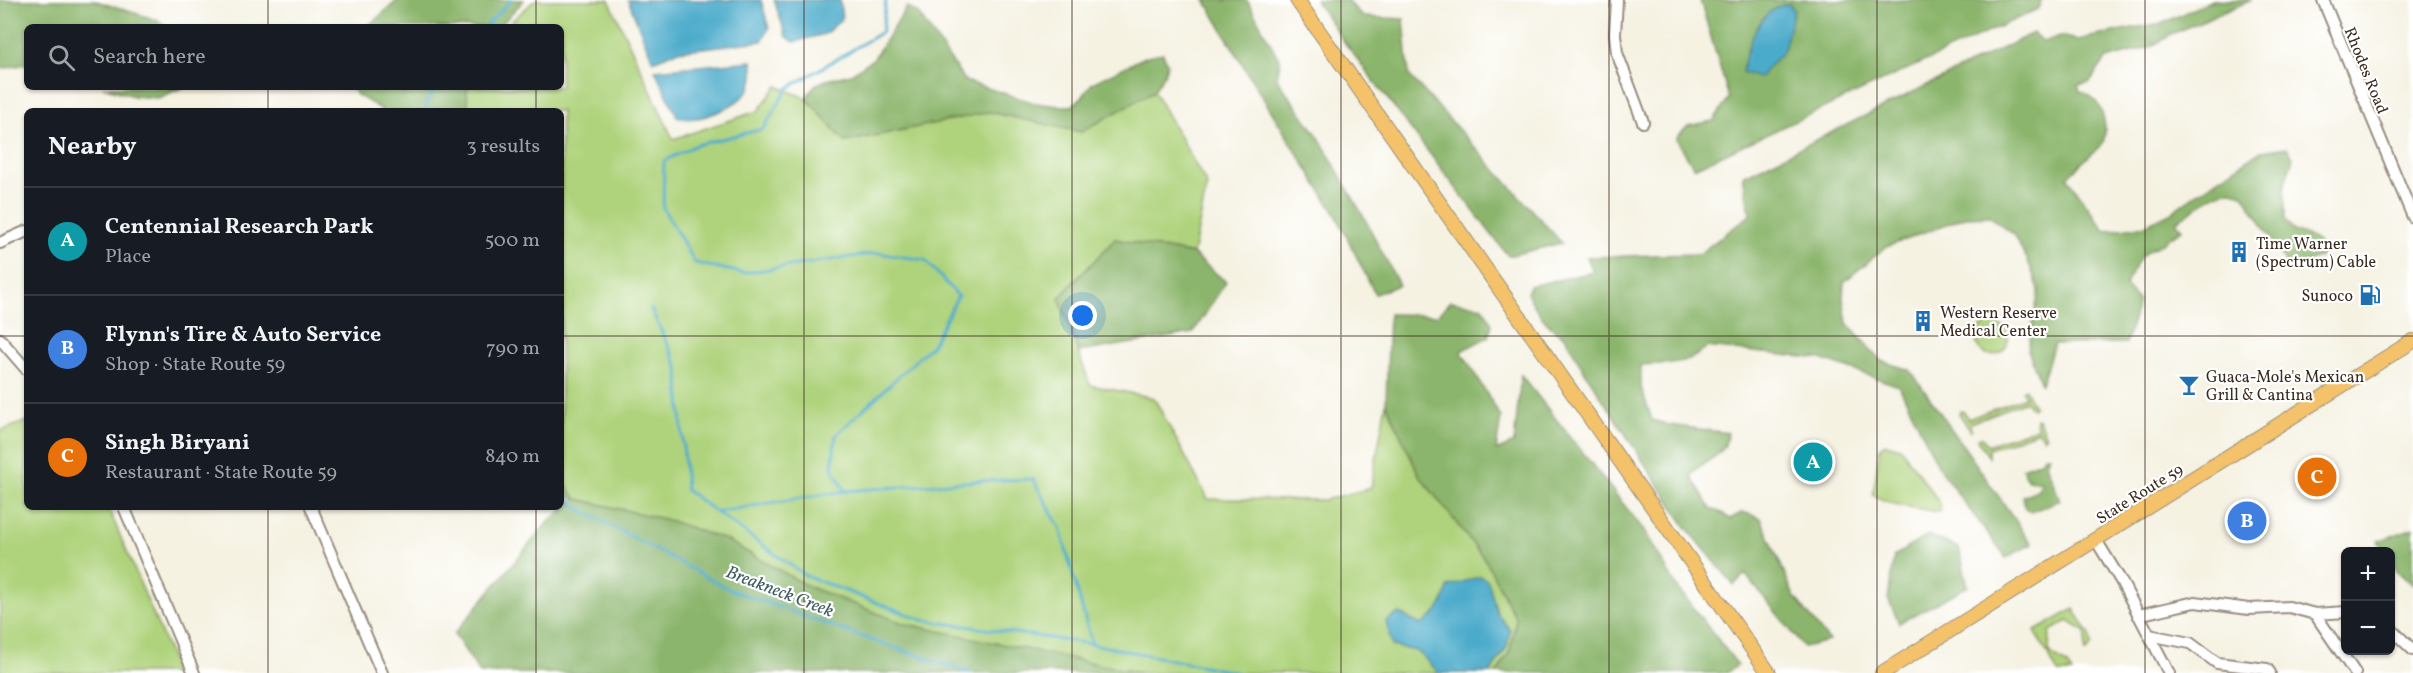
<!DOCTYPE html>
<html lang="en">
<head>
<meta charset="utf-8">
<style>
	:root { --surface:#171b24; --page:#242831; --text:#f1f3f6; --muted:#9ea1a6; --line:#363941; --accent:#1f6fb2 }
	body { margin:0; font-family:Vollkorn,serif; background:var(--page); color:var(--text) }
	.controls { position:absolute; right:18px; bottom:18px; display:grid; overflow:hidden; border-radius:9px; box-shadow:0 2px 4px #0004 }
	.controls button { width:54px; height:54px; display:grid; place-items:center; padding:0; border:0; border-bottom:2px solid var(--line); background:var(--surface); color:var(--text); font:30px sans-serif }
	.you { position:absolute; left:1083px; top:316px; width:21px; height:21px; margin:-15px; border:4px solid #fff; border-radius:50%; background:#1a73e8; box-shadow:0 0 0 9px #1a73e833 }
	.badge { display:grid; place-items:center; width:39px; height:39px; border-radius:50%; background:var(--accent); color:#fff; font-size:20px; font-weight:700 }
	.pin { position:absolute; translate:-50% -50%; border:3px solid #fff; box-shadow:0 2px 6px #0006 }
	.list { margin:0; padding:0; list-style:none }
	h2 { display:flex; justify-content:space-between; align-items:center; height:78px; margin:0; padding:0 24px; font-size:26px }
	h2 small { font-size:20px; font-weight:400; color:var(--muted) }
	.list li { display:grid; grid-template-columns:39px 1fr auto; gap:18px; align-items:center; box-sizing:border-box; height:108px; padding:0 24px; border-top:2px solid var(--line) }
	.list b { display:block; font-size:22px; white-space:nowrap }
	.list p { margin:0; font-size:20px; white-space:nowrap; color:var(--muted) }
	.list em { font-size:20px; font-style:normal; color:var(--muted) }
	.icon { flex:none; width:33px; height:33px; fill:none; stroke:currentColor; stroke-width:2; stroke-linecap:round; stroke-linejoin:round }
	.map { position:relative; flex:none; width:2413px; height:673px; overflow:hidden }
	.search { position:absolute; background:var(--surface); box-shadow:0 2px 4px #0004; left:24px; top:24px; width:540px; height:66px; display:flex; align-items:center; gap:15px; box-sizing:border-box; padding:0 21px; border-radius:9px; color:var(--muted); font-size:22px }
	.panel { position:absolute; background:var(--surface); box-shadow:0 2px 4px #0004; left:24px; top:108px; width:540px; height:402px; border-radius:9px }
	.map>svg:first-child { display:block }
</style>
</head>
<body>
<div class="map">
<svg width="2413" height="673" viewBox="0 0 2413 673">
	<rect width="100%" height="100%" fill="#fff"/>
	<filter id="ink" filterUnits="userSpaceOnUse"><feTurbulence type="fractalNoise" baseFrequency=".0167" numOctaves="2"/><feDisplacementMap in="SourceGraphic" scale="12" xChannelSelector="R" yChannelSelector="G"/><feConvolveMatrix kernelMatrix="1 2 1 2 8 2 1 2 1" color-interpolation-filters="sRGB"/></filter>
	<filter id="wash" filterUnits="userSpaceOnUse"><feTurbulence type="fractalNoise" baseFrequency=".008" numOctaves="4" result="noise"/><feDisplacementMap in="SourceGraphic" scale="24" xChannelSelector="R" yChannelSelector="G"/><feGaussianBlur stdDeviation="1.35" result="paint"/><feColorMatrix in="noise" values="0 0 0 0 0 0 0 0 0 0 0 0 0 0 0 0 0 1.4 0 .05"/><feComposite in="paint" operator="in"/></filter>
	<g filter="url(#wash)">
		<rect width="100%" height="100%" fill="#f5f2e2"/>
		<path fill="#afd37c" stroke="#757e4d" stroke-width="1.5" d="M535,0H609L673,139L758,111L777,86L806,98L846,142L989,112L1081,132L1154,91L1207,185L1193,254L1115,239L1059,298L1090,385L1154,398L1208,499L1325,500L1371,488L1386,403L1419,475L1486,561L1516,619L1510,651L1497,673H1141L1127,671L905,624L809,587L726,540L668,520L577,499L561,480V111H467V87H561V27H505Z
			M1976 339a16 16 0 1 1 32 0a16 16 0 1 1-32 0Z
			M2025,389L2034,407L2032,409L2026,401L1970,423L1971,431L1959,414L1960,411L1964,412L1968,419L2025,397L2022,391Z
			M2036,419L2039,420L2046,436L2044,438L2039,431L1989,449V457L1978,441V438L1982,437L1987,445L2037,428Z
			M27,421V507H108L178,673H0V431Z
			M1884,444L1900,447L1941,505L1939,512C1922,509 1886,506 1873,494L1880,447Z
			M2074,609L2090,635L2092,646L2085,653L2086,632L2068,621L2050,631L2049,653L2066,664L2072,673H2058L2035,631Z"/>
		<path fill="#8bb56c" stroke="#637045" stroke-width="1.5" d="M0,0H93L157,20L168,27H27V64L0,69Z
			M398,0H524L499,27H367Z
			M1205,0H1244L1248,2L1280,61L1277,79L1318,136L1366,221L1399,285L1375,294L1336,215L1253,82Z
			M1315,0H1347L1363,17L1404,19L1409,75L1562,243L1508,256L1345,43Z
			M1700,0H2041L2040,8L1694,168L1676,138L1688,126L1713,121L1729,98Z
			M2212,0H2252L2178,31L2150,47L2106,59L2089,83L2078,85L2080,92C2100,94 2109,125 2103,143L2067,177L2105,231L2143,226L2170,213L2199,192L2261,151L2287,147L2293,158L2285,183V219L2294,231L2314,239L2324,248L2322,256L2303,264L2287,265L2244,195C2218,180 2198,211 2176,221L2182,230L2141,256L2125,286L2139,301L2126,343L2054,344L2041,384L2028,350L2039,290L2028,261L2013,234L1989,216L1965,217L1886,247L1844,282L1843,298L1847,323L1881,361L1910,370L2032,544L2006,558L1942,473L1899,386L1821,359L1707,347C1689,366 1665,363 1641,365V387L1652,420L1669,425L1728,433C1727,437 1726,443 1724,447C1716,461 1697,463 1691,476L1711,509L1722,513L1730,519L1743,512L1761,518L1794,596L1829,641L1804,647L1745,574L1734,585L1686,527L1583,369L1565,337C1545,325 1538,313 1527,293L1530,286L1593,272L1587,257L1699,254L1750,215L1743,176L2033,33L2043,42L2060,36L2078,40L2127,29L2163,23Z
			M907,7L918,13L965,81L1035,103L1059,106H1072L1084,95L1092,83L1147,56L1163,53L1167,63L1165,73L1154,91L1081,132L989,112L845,142L806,98L815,85L826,80L851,74L874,58Z
			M103,87H184L158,98L134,96Z
			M351,87H467L468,111H381V109L357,95Z
			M1115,239L1193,254L1226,282L1193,333L1079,352L1059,298Z
			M1450,301L1483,307L1492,324L1488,337L1461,351L1501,417L1496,451L1514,443L1521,375L1644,530L1677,587L1738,665L1726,673H1497L1510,651L1516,619L1486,561L1419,475L1386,403L1389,314L1438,315Z
			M2044,456H2049L2046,464L2060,500L2031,512L2025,508L2023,496L2037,490L2043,482L2028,480L2024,475L2023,468L2042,460Z
			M561,480L577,499L668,520L726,540L809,587L905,624L1141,673H480L454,634L548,522L576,499L561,494Z
			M2413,528V584C2402,577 2390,566 2390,552L2385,551L2378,541Z
			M1928,535L1959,548L1968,586L1899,623L1888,599L1894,556Z"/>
		<path fill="#4babca" stroke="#436a74" stroke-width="1.5" d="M628,0H761L769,28L762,41L678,51L653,61Z
			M774,0H840L842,19L825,34L794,42L786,36Z
			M1789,4L1794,10L1784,50L1759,78L1742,72C1747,47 1758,7 1789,4Z
			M752,61C754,70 754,79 750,88C741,106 694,126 677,116L655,70Z
			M1480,576L1488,581L1497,613L1510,630L1507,647L1490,673H1439L1417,651L1392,646L1386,621L1399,613L1421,625C1437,614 1444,605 1448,587Z"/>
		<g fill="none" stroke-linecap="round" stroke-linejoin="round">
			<path stroke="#4babca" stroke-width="3" d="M886,0L882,32L788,88L763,129L696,145L664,161L663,208L695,263L743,273L877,253L925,260L958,296L932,345L836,435L832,467L845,491L976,481L1033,479L1060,528L1092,644L1239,673
				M485,27L511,0
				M426,111V103L436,87
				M651,309L678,367L686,490L716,512L845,491
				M561,491L576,507L731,590L851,633L971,673
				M716,512L806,576L923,620L1092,644"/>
		</g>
	</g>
	<g filter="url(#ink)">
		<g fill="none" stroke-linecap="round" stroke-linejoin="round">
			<defs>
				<path id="minor" d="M1617,0L1615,34L1617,53L1643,122
					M2323,0L2413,217
					M0,243L27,231
					M0,339L27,370
					M124,507L194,673
					M311,507L382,673
					M2096,540L2121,581L2169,673
					M2346,612L2315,614L2355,673
					M2138,615L2195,602L2249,609L2289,607L2315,614
					M2390,628L2413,650
					M2149,635L2190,643L2217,663L2267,669L2270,673"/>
				<path id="major" d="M1297,0L1769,673
					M1882,673L2413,341"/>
			</defs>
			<use href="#minor" stroke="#988e80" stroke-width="14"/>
			<use href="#major" stroke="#988e80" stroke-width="16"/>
			<use href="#minor" stroke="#fff" stroke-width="10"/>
			<use href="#major" stroke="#f3c26a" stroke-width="14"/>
		</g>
	</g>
	<path fill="none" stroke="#3b2a1e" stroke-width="1.5" stroke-opacity="0.55" d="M268,0V27M536,0V27M804,0V673M1072,0V673M1341,0V673M1609,0V673M1877,0V673M2145,0V673M268,87V111M536,87V111M0,336H27M561,336H2413M268,507V673M536,507V673"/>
	<defs>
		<symbol id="building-bare" viewBox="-9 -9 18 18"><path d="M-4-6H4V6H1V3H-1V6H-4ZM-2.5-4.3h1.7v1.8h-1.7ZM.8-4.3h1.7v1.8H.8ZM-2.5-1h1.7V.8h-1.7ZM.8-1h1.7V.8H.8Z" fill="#1f6fb2" stroke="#fff" stroke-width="2.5" paint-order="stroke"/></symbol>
		<symbol id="fuel-bare" viewBox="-9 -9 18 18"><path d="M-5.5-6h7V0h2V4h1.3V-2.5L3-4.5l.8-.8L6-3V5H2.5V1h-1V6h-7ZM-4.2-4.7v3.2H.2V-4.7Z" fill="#1f6fb2" stroke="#fff" stroke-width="2.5" paint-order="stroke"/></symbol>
		<symbol id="bar-bare" viewBox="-9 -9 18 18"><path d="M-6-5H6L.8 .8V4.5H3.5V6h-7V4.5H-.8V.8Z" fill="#1f6fb2" stroke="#fff" stroke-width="2.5" paint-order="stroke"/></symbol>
	</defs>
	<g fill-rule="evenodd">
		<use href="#building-bare" x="2224" y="237" width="30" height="30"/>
		<use href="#fuel-bare" x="2355" y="280" width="30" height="30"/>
		<use href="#building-bare" x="1908" y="306" width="30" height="30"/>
		<use href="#bar-bare" x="2174" y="370" width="30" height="30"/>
	</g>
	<g text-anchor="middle" stroke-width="4.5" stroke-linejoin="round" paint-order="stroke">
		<g font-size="16" fill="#3b2a1e" stroke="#fff">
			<text transform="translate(2367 70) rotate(68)" y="6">Rhodes Road</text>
			<text transform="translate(2139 493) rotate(-32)" y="6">State Route 59</text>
		</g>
		<g font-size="16" fill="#3b2a1e" stroke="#fff" text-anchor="start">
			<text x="2256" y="249">Time Warner<tspan x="2256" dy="18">(Spectrum) Cable</tspan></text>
			<text x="2353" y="301" text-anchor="end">Sunoco</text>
			<text x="1940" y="318">Western Reserve<tspan x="1940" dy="18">Medical Center</tspan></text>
			<text x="2206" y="382">Guaca-Mole's Mexican<tspan x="2206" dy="18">Grill &amp; Cantina</tspan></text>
		</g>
		<g font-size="18" font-style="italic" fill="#415e63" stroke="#fff">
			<text transform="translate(780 591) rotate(21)" y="6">Breakneck Creek</text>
		</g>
	</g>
</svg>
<div class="controls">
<button>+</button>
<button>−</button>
</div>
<div class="you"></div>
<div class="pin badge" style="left:1813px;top:462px;background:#0f9aa8">A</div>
<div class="pin badge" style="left:2247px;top:521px;background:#3f7fe0">B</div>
<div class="pin badge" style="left:2317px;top:477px;background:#e8710a">C</div>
<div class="search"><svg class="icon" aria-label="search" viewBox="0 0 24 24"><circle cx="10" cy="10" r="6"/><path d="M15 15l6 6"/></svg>Search here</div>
<section class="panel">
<h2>Nearby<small>3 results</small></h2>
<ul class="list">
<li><span class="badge" style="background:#0f9aa8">A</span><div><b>Centennial Research Park</b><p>Place</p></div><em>500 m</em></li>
<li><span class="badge" style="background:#3f7fe0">B</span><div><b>Flynn's Tire &amp; Auto Service</b><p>Shop · State Route 59</p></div><em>790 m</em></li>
<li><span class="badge" style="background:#e8710a">C</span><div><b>Singh Biryani</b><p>Restaurant · State Route 59</p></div><em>840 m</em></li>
</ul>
</section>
</div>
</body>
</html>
